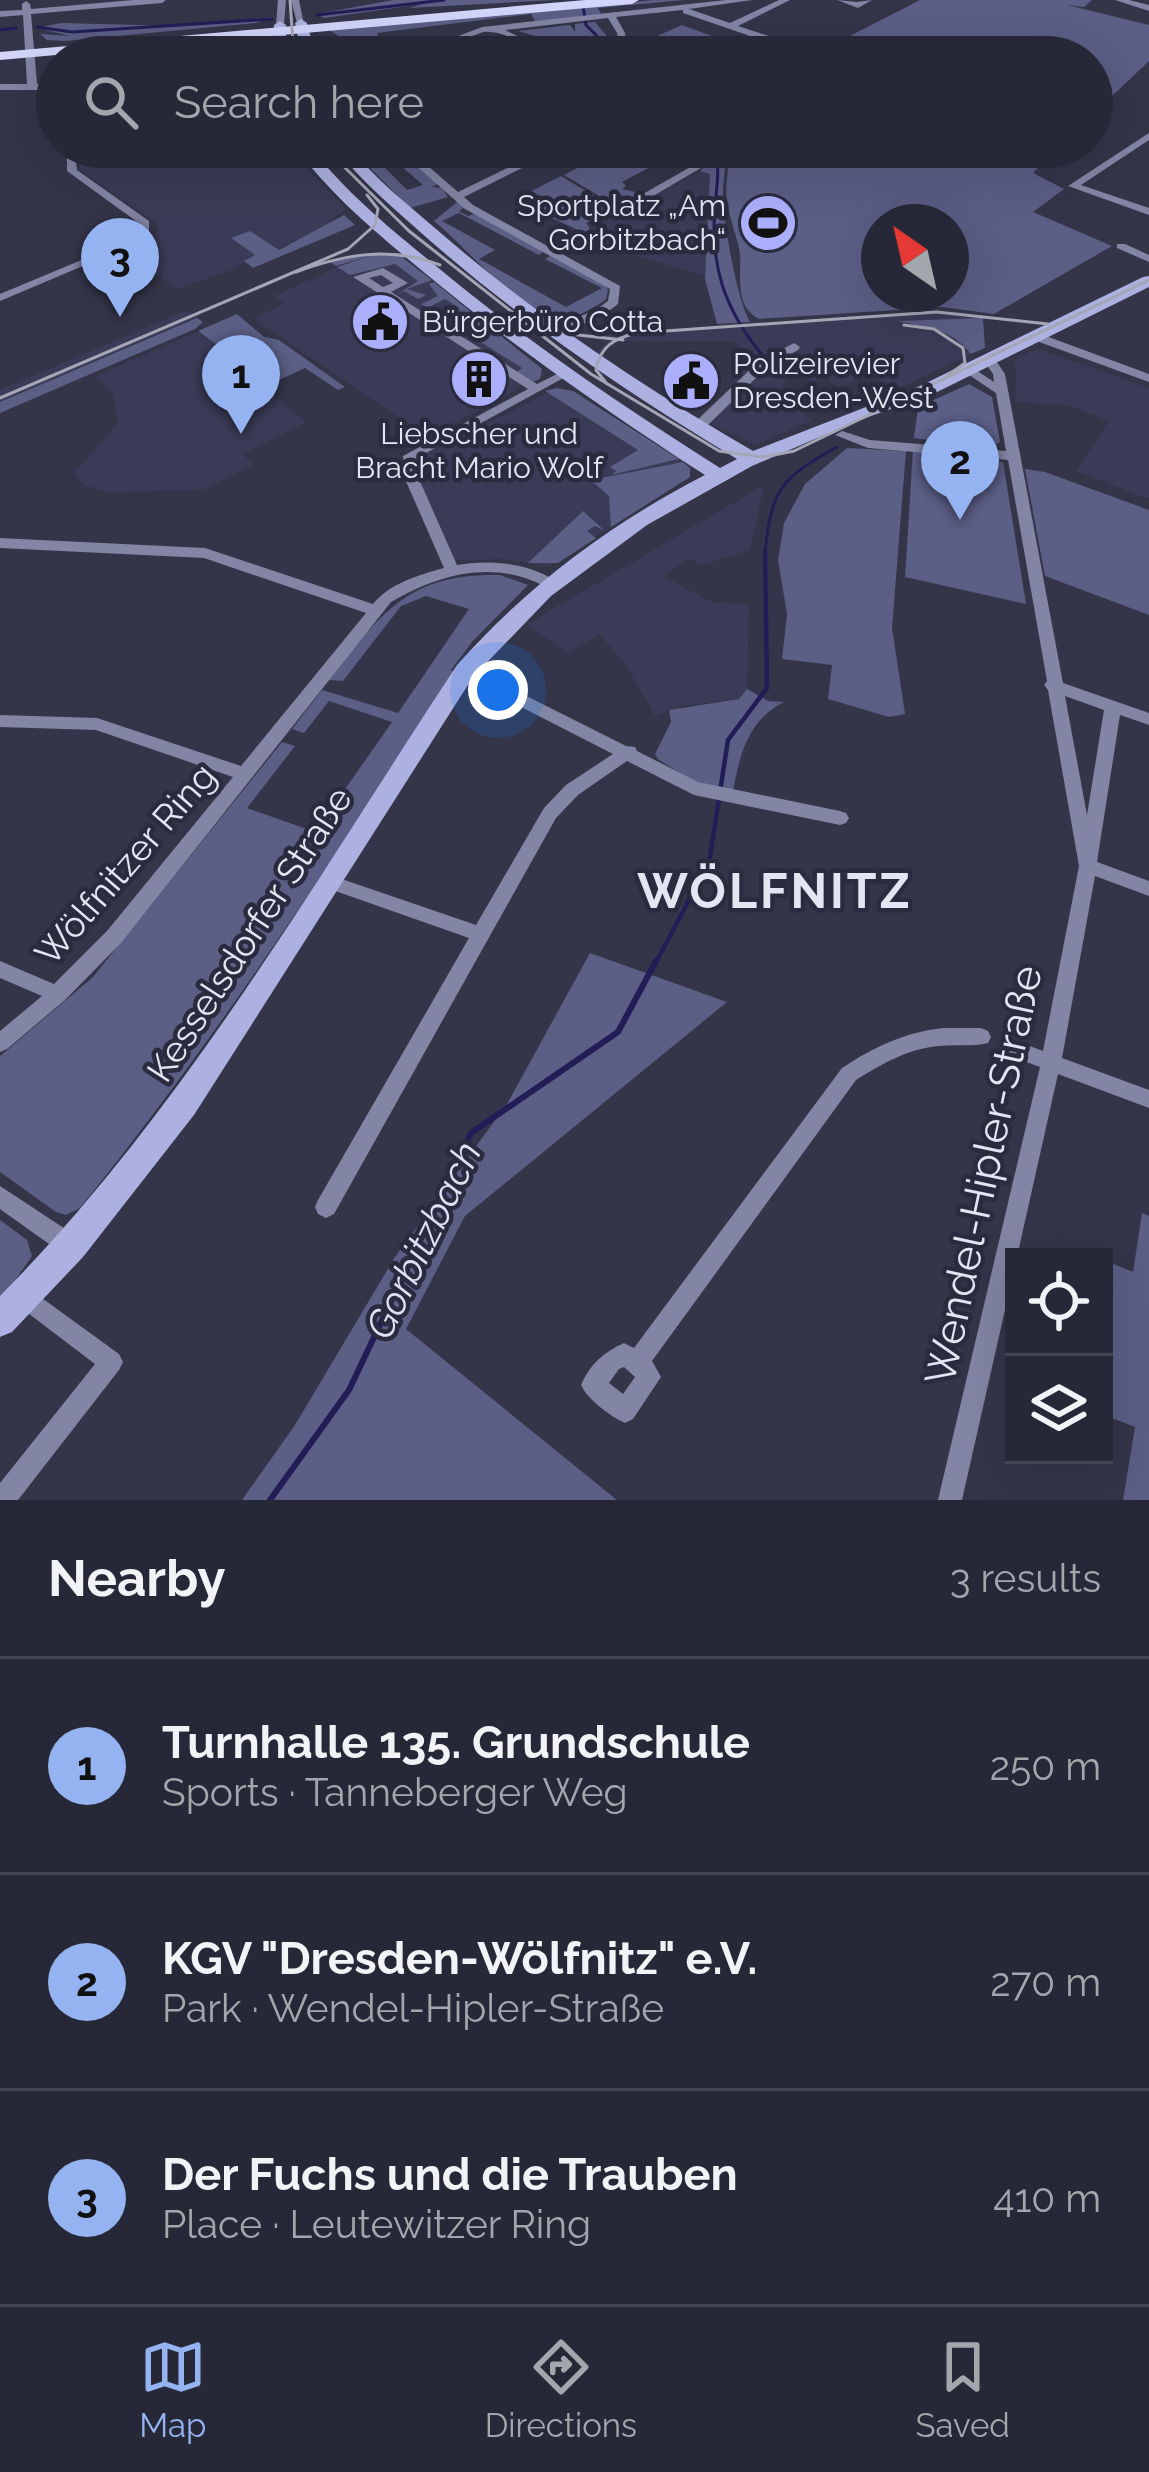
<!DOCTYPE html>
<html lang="en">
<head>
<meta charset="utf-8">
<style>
	:root { --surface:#272837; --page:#2f303f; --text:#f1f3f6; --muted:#a4a6ad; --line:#434452; --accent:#95b2f1 }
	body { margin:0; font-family:Raleway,sans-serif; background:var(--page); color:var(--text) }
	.controls { position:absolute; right:36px; bottom:36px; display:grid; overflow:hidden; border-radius:0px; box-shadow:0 12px 48px #0002 }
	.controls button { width:108px; height:108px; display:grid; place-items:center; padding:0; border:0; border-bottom:3px solid var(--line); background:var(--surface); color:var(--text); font:60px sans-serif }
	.compass { position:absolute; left:861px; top:204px; width:108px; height:108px; border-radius:50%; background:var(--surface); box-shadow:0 12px 48px #0002; rotate:326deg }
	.you { position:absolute; left:498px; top:690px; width:42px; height:42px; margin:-30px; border:9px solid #fff; border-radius:50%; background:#1a73e8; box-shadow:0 0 0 18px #1a73e833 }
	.badge { display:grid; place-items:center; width:78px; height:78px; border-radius:50%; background:var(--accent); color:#111; font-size:39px; font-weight:700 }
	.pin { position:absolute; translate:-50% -99px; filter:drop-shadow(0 3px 6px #0008) }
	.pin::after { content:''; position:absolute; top:63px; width:42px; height:36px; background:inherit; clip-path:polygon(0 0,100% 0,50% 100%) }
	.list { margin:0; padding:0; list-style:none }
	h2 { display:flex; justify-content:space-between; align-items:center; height:156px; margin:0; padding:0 48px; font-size:51px }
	h2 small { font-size:39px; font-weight:400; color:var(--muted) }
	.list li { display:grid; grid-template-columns:78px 1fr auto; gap:36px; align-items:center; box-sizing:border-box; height:216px; padding:0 48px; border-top:3px solid var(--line) }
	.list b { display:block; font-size:45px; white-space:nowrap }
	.list p { margin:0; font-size:39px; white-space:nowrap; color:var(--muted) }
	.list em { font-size:39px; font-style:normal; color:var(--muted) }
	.icon { flex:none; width:66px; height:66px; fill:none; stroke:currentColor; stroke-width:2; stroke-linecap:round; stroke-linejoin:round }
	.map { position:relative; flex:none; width:1149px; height:1500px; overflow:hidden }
	.search { position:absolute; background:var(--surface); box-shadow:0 12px 48px #0002; left:36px; right:36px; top:36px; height:132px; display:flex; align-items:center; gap:30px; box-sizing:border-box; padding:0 42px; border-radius:66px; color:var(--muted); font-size:45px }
	.sheet { height:804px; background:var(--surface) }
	nav { display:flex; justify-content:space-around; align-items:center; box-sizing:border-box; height:168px; border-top:3px solid var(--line); background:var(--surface); font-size:33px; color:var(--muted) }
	nav a { display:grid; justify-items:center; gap:6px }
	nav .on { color:var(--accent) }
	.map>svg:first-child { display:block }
</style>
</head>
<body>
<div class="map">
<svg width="1149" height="1500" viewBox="0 0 1149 1500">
	<rect width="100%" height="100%" fill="#343549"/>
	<path fill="#3a3b56" d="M104,147H294L311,173L346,209L319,230L278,249L250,231L233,239L257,256L229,271L177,289L128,253L154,240L158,230L155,222L79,169L81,158Z
		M700,171L710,174L705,276L628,253L601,240L590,224L608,214L625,213Z
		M402,258L542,369L544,375L428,437L253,318L284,304L274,296L345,264Z
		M187,310L197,318L0,402V390Z
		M935,310L983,318L900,323L939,329L958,339L971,354L895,390L870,374L839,387L824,377L811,383L793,371L778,391L812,420L755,445L711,424L742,389L729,385L753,361L734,341H617L604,350L600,361L595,354L609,340L572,338Z
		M197,332L234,356L272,389L267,392L307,422L242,454L254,464L202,490L107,492L83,484L74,473L118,423L113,394L95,376Z
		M1038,349L1149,388V499L1076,471L1109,421L1067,405L1016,402L1015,359Z
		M557,388L573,391L686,464L690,477L549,566L502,559L454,560L417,477L422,473L424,455Z
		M764,485L750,550L700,566L689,558L664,577L713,602L749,604L747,689L739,699L681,706L655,716L625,663L599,634L568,653L526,625Z"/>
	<path fill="#5b5e85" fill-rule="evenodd" d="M393,0H556L409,8L422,4L324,18L317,14Z
		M654,0H685L598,8L601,14L639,10L545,22L535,21L531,14L377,33L382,45H428C401,61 346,43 329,30Z
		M920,0H1092L1084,7L1067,5L1149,25V61L1092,115V57H809Z
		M274,17L256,23L64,41L47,40L40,34L70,36L37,28L61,23L177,26Z
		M595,22L610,40L612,57H580L576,56L582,50L518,31L570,25L575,32V24Z
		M682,25L768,57H664L655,37Z
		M260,39L226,57L83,54Z
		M349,147H364L407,190L423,185L393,159L406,157L438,184L432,187L442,188L448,197L410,208Z
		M618,147L660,162L622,182L626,186L622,189L646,194L629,203L621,194L606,200L564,175Z
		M687,147H723C728,164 723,176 723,194C723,221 737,300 750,322L717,324L705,279L710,174L700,171L710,161Z
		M725,147H1059L1033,173L1064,189L1033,212L1112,246L994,314L942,307L759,319C733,305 742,274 740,254C738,239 729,218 727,200C724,178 732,168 725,147ZM879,222H951V294H879Z
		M561,176L604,202L601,206L606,212L586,223L597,239L514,200Z
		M457,202L465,207L459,211L468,216L476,213L545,250L539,255L459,213L442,221L495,250L479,259L566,307L602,288L545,259L550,256L602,282L608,289L606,299C598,306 570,321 560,321C528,321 461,242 434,221Z
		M344,215L355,225L253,268L244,261L255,255L231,238L250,231L279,250Z
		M364,254H405L403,258L432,280L407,289L426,295L418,299L404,291L396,295L418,281L395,264L350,275L337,267L370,256L336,266L329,261Z
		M434,282L542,369L540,379L533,382L517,372L522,368L446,320L460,313L459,308L445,299L431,306V310L421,304L438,296L429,284Z
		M237,314L264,337L279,340L345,387L338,390L305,368L268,385L233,357L240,352L233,348L225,351L198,331Z
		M197,318L203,322L195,329L0,413V402Z
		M983,318L985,348L971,354C951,328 927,328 898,321Z
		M969,384L992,397L1000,442L989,448L914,438L918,407Z
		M557,388L573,391L679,459L611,475L616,471L610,467L638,450L545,391Z
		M847,448L906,451L892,628L905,714L889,717L828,699L832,665L782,659L787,614L778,560L784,523L805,484Z
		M913,450L1003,462L1026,604L905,577Z
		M683,462L690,468V477L611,527L609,496L594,483L596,479Z
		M1025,469L1045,472L1149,510V615L1045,576Z
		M583,511L605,531L595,526L587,531L596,538L558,563H528Z
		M500,575L528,585L472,642L451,670L454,672C335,857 218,1037 80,1208L66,1215L56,1212L0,1172V1056L93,977L282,742L295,746L247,808L315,832L392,722L329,701L304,733L292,729L322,690L398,713L469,609L426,596L401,606L343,681L329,680C382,613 407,573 500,575Z
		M747,689L768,701L784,702C748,720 740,754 733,791L690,780L658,759L655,754L671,722L669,710L739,699Z
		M590,953L727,1002L465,1216L406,1329L617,1500H242L295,1425L395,1257L507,1104Z
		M1142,1213L1149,1216V1500H1123L1135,1427L1104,1415V1260L1133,1272Z
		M0,1220L27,1240L32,1256L0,1302Z"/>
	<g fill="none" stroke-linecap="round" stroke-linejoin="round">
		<path stroke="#221d57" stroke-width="3" d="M582,0L586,25L607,46L598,57
			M317,15L444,0
			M37,27L72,32L272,19
			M0,30L16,28
			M715,147C720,167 717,185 715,205C710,266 724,309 763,356
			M765,554C771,489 781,478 837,447"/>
		<path stroke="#221d57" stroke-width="4.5" d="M655,964L709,863L728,740L767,688L765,551"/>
		<path stroke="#221d57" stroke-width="6" d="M270,1500L349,1390L471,1133L618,1032L656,961"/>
		<path fill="#8285a3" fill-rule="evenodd" d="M133,0H166L162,3L31,14L37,84H57V90H0V84H27L23,15L0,17V11L22,10V4L26,1L30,4L31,9Z
			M278,0H286L284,25L280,28L276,25Z
			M291,0H299L304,25L297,23Z
			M726,0H752L689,9L730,23L779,0H790L738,26L772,37L782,36L786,39L768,42L683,13V10L616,17L625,33L629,57H621L617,33L608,18L505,30L562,57C534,57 511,29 483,32L416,57H404L482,27Z
			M837,0L857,2L872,0L858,8Z
			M1115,0H1129L1149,5V11Z
			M1149,133V140L1081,185L1149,208V215L1068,186Z
			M88,147H100L76,162L77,170L149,221V238L0,301V294L139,236L140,224L67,171V159Z
			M395,147H406L458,192L551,147H564L464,197L473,205L620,286L618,304C595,323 568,332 539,330V324C566,321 586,318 608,301L610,289L465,209Z
			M679,147H691L713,161L626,212H604V208L620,207L701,161Z
			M1117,244H1125L1149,255V262L1117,248Z
			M383,268L408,283L391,292L537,384L563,371L569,375L417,458L419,479L457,565C491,559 534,563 561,585L554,590C545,587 537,582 528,579C481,562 432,578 391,602L121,943L65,1000L7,1049L0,1052V1031L42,996L0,978V961L54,984L107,931L233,777L96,730L0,727V715L97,718L241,766L366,613L204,558L0,548V538L205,548L373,604C390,583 419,575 444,568L405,479L403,456L528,389L353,277ZM381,275L393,283L383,287L369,278Z
			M1035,332L1149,374V382L1031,339V333Z
			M794,343L800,347L798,350L766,368L703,430H693V424L758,362Z
			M988,354L992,355L1005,374L1063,683L1149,713V725L1120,715L1097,862L1149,881V896L1095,876L1062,1058L1149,1090V1108L1058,1074L1017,1257H1014V1270L962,1500H938L1040,1067L1002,1053L999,1047L1002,1041L1009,1038L1043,1051L1079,866L1048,690L1044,685L1047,681L1008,460L868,448L835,435L842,431L870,440L1006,451L996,393L960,369L966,365L970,366L994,382L993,374L982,358ZM1065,696L1104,710L1087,815Z
			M465,665L626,746L635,747L637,751L698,782L840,811L846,813L849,818L846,823L840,825L694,795L627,761L578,795L556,818L334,1214L326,1218L318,1214L315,1207L318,1200L469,938L324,887L321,882L324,877L330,875L476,925L544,808L566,785L613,754L459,675L457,671Z
			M943,1028H981L988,1031L991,1037L988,1043C972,1047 955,1044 938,1046C907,1049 882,1064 856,1080L652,1361L661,1377L633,1419L625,1423C610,1416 588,1400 581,1385C590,1364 604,1352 624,1343L634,1348L842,1068C874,1047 905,1032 943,1028ZM624,1367L635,1377L623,1394L609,1383L619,1369Z
			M0,1186L79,1238L82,1246L79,1254L71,1257L63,1254L0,1209Z
			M24,1285L119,1354L123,1362L119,1370L18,1500H0V1483L95,1364L16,1304L13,1296L16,1288Z"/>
		<path fill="#adb1e1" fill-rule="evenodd" d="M301,19L307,23L316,57H302L295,23Z
			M280,21L286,25V57H272L274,25Z
			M295,147H310C350,196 387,226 436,266C526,341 621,405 720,468L737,459C628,393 523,322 427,238C395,209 361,182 335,147H350C374,178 406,203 436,229C534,314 641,386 753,451L920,386L1143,277L1149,276V287L933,394L857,421L752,466L647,525L551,596L473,677L194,1115L83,1257L12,1332L0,1337V1296C183,1111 314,882 457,665C527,586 610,524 705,475C606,411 511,345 420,269C374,231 331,195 295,147Z"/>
		<path fill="#d1d5fa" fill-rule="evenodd" d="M585,0H639L632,4L0,60V52Z"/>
		<path stroke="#a4a6b5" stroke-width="3" d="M290,0L294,57
			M324,147L409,231L591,374L719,451L764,457L794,451L1149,280
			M296,272C345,254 390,246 440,265
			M904,325L934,329L963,348L965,363L948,375
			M534,330L623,340
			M607,384L596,370C600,346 615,338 637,333L937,312L1048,324
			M0,398L348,249L375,225L378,209L367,195"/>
	</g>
	<defs>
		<symbol id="stadium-disc" viewBox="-11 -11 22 22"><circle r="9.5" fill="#abaffb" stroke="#2a2b3e"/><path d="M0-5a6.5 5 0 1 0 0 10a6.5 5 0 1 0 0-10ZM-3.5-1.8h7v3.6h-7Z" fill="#111"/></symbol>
		<symbol id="civic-disc" viewBox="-11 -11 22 22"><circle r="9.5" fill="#abaffb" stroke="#2a2b3e"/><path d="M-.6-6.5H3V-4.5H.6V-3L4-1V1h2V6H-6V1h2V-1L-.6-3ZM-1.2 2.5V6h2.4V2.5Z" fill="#111"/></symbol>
		<symbol id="building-disc" viewBox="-11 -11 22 22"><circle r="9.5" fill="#abaffb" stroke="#2a2b3e"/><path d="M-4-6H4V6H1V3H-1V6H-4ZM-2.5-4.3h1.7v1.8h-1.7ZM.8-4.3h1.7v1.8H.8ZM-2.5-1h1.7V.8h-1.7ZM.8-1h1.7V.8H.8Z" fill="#111"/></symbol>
	</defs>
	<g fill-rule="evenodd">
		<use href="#stadium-disc" x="735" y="190" width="66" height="66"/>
		<use href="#civic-disc" x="347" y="289" width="66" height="66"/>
		<use href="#building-disc" x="446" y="346" width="66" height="66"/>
		<use href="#civic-disc" x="658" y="348" width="66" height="66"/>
	</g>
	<g text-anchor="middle" stroke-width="9" stroke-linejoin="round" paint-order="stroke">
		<g font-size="30" fill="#e3e5f2" stroke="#2a2b3e" text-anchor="start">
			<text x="726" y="216" text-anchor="end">Sportplatz „Am<tspan x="726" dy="34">Gorbitzbach“</tspan></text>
			<text x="422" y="332">Bürgerbüro Cotta</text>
			<text x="733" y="374">Polizeirevier<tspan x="733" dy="34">Dresden-West</tspan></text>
			<text x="479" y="444" text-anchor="middle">Liebscher und<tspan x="479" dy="34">Bracht Mario Wolf</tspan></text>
		</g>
		<g font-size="36" fill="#e3e5f2" stroke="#2a2b3e">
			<text transform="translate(125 864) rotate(-49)" y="13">Wölfnitzer Ring</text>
			<text transform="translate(249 934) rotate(-57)" y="13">Kesselsdorfer Straße</text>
		</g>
		<g font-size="39" font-style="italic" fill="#dee0f3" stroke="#2a2b3e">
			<text transform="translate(423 1240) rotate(-64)" y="14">Gorbitzbach</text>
		</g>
		<g font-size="42" fill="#e3e5f2" stroke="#2a2b3e">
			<text transform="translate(983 1175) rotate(-78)" y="15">Wendel-Hipler-Straße</text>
		</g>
		<g font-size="48" font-weight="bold" letter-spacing="3" fill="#e3e5f2" stroke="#2a2b3e">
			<text x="775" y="908">WÖLFNITZ</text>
		</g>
	</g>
</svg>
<div class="controls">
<button><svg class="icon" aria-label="locate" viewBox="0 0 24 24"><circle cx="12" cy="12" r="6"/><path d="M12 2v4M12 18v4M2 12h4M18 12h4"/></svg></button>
<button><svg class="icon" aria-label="layers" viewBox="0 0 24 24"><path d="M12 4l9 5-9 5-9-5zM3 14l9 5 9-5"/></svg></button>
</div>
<svg class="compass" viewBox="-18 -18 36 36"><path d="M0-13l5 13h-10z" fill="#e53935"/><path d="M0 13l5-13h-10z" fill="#a4a6ad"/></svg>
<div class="you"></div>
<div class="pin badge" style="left:241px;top:434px">1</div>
<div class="pin badge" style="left:960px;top:520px">2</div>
<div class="pin badge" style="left:120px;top:317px">3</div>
<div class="search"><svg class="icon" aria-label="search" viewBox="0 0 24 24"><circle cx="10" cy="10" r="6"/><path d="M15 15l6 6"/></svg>Search here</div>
</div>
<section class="sheet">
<h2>Nearby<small>3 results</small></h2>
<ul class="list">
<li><span class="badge">1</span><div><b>Turnhalle 135. Grundschule</b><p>Sports · Tanneberger Weg</p></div><em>250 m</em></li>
<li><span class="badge">2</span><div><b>KGV &quot;Dresden-Wölfnitz&quot; e.V.</b><p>Park · Wendel-Hipler-Straße</p></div><em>270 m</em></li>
<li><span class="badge">3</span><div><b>Der Fuchs und die Trauben</b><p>Place · Leutewitzer Ring</p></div><em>410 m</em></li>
</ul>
</section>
<nav>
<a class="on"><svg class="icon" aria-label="map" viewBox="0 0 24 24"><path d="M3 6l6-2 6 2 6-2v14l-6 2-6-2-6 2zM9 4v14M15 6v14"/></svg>Map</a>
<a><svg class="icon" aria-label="directions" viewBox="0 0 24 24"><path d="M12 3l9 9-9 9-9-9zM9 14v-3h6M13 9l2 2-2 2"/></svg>Directions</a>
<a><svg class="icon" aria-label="saved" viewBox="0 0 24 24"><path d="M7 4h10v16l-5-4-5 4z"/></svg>Saved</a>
</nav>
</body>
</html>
